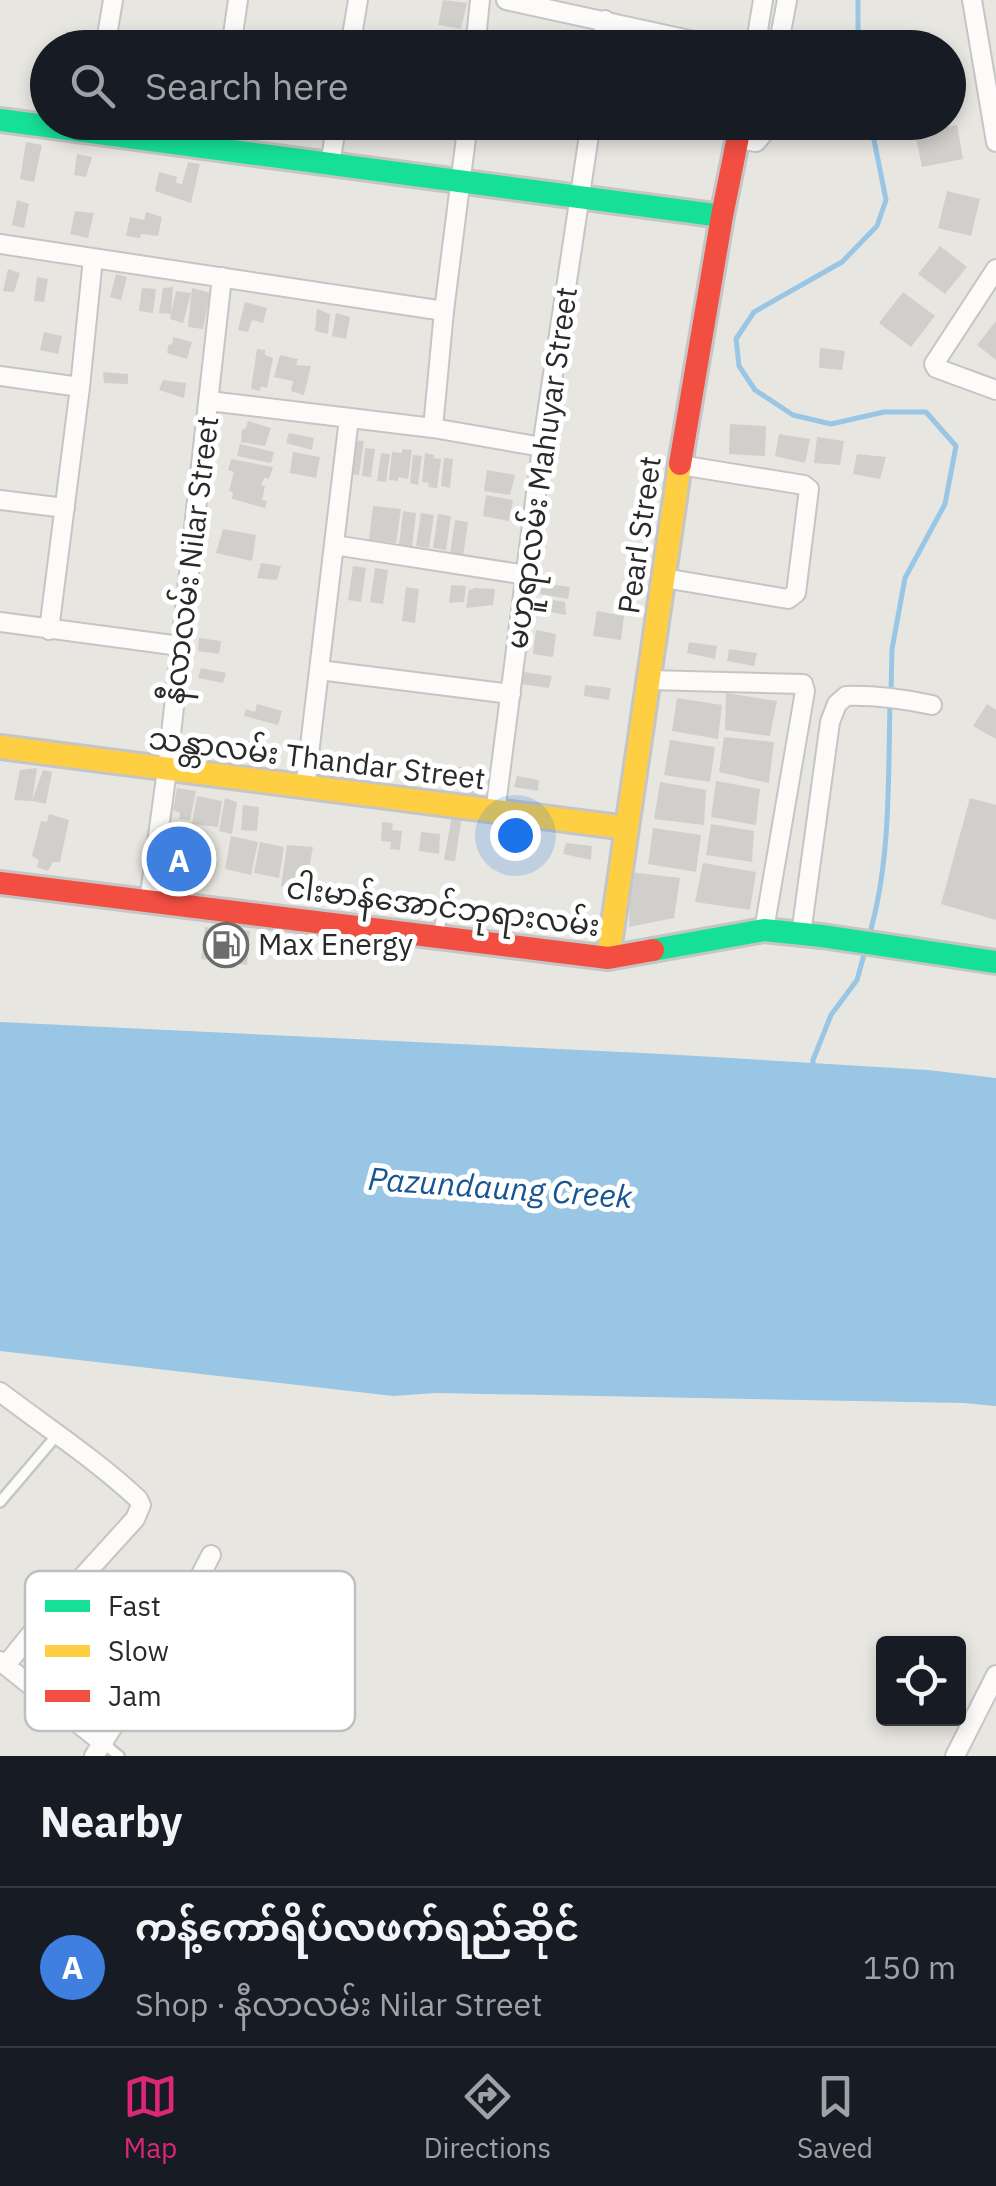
<!DOCTYPE html>
<html lang="en">
<head>
<meta charset="utf-8">
<style>
	:root { --surface:#171b24; --page:#242831; --text:#f1f3f6; --muted:#9ea1a6; --line:#363941; --accent:#db2777 }
	body { margin:0; font-family:"IBM Plex Sans","Noto Sans Myanmar",sans-serif; background:var(--page); color:var(--text) }
	.controls { position:absolute; right:30px; bottom:30px; display:grid; overflow:hidden; border-radius:10px; box-shadow:0 5px 15px #0003 }
	.controls button { width:90px; height:90px; display:grid; place-items:center; padding:0; border:0; border-bottom:2px solid var(--line); background:var(--surface); color:var(--text); font:50px sans-serif }
	.you { position:absolute; left:515px; top:835px; width:35px; height:35px; margin:-25px; border:8px solid #fff; border-radius:50%; background:#1a73e8; box-shadow:0 0 0 15px #1a73e833 }
	.badge { display:grid; place-items:center; width:65px; height:65px; border-radius:50%; background:var(--accent); color:#fff; font-size:32px; font-weight:700 }
	.pin { position:absolute; translate:-50% -50%; border:5px solid #fff; box-shadow:0 2px 10px #0006 }
	.list { margin:0; padding:0; list-style:none }
	h2 { display:flex; justify-content:space-between; align-items:center; height:130px; margin:0; padding:0 40px; font-size:42px }
	h2 small { font-size:32px; font-weight:400; color:var(--muted) }
	.list li { display:grid; grid-template-columns:65px 1fr auto; gap:30px; align-items:center; box-sizing:border-box; height:160px; padding:0 40px; border-top:2px solid var(--line) }
	.list b { display:block; font-size:38px; white-space:nowrap }
	.list p { margin:0; font-size:32px; white-space:nowrap; color:var(--muted) }
	.list em { font-size:32px; font-style:normal; color:var(--muted) }
	.icon { flex:none; width:55px; height:55px; fill:none; stroke:currentColor; stroke-width:2; stroke-linecap:round; stroke-linejoin:round }
	.map { position:relative; flex:none; width:996px; height:1756px; overflow:hidden }
	.search { position:absolute; background:var(--surface); box-shadow:0 5px 15px #0003; left:30px; right:30px; top:30px; height:110px; display:flex; align-items:center; gap:25px; box-sizing:border-box; padding:0 35px; border-radius:55px; color:var(--muted); font-size:38px }
	.sheet { height:290px; background:var(--surface) }
	nav { display:flex; justify-content:space-around; align-items:center; box-sizing:border-box; height:140px; border-top:2px solid var(--line); background:var(--surface); font-size:28px; color:var(--muted) }
	nav a { display:grid; justify-items:center; gap:5px }
	nav .on { color:var(--accent) }
	.map>svg:first-child { display:block }
</style>
</head>
<body>
<div class="map">
<svg width="996" height="1756" viewBox="0 0 996 1756">
	<rect width="100%" height="100%" fill="#e8e6e0"/>
	<path fill="#98c6e4" d="M0,1022L663,1054L928,1070L996,1078V1406L964,1403L437,1393L393,1396L0,1351Z"/>
	<g fill="none" stroke-linecap="round" stroke-linejoin="round">
		<path stroke="#98c6e4" stroke-width="5" d="M858,48V0
			M859,122L874,140L886,200L877,226L842,262L754,312L736,339L739,366L755,390L793,415L831,424L884,412H926L956,446L945,504L905,578L892,649L891,692
			M869,936C891,861 888,781 890,703
			M813,1067V1060L831,1015L857,980L865,951"/>
	</g>
	<path fill="#d1cfcb" d="M443,0L467,3L461,29L438,25Z
		M957,125L963,159L922,167L915,133Z
		M26,142L42,145L34,182L20,179Z
		M77,154L92,157L86,177L74,175Z
		M188,162L200,164L191,203L155,191L159,172L177,177L176,183L182,184Z
		M947,191L980,199L971,236L938,228Z
		M17,200L29,204L24,228L12,225Z
		M75,211L94,213L88,238L70,234Z
		M146,212L162,217L158,236L141,234L140,238L126,236L130,217L144,220Z
		M940,246L967,267L945,294L918,274Z
		M8,269L20,273L14,292L3,291Z
		M116,274L127,277L121,300L110,297Z
		M37,277L48,279L44,302L34,301Z
		M173,287L171,314L176,291L191,293L183,323L170,319L171,314L159,313L163,288Z
		M142,288L156,289L153,313L139,311Z
		M192,288L210,293L203,329L188,327Z
		M903,292L935,316L911,347L879,323Z
		M245,302L267,308L263,323L252,320L248,332L238,330Z
		M317,309L330,314L328,334L315,331Z
		M336,313L350,317L346,339L332,336Z
		M996,321V360L977,345Z
		M44,332L62,336L58,354L40,350Z
		M173,337L192,342L187,359L167,353L169,344L172,345Z
		M820,348L845,351L842,370L819,368Z
		M257,349L265,350V355L273,358L267,388L261,386L260,391L251,389Z
		M280,355L298,359L296,365L311,366L304,395L291,391L293,381L274,377Z
		M103,372L128,374V384L104,383Z
		M163,380L186,383L184,398L159,390Z
		M248,421L271,428L265,446L241,442L242,430L246,428Z
		M730,424L766,426L765,456L729,454Z
		M289,433L314,438L312,450L286,443Z
		M779,434L810,439L805,463L775,456Z
		M817,437L844,441L840,465L814,463Z
		M351,440L364,441L359,475L346,473Z
		M240,444L274,452L271,463L237,456Z
		M365,448L375,449L371,477L362,476Z
		M402,449L412,450L408,479L398,477V481L389,480L392,452L402,453Z
		M293,452L320,457L316,478L290,473Z
		M381,453L390,454L386,482L377,481Z
		M425,453L434,455V458L441,459L437,488L428,487L429,483L422,482Z
		M857,454L886,457L880,479L853,474Z
		M413,455L422,456L418,485L410,483Z
		M444,458L453,459L450,488L441,486Z
		M231,459L273,467L269,479L264,478L261,485L265,486L262,500L267,501L265,508L232,499L233,492L229,491L234,472L228,470Z
		M487,470L515,475L510,495L484,491Z
		M486,495L513,500L509,521L483,516Z
		M373,506L401,509L396,543L369,540Z
		M403,511L416,513L412,547L399,545Z
		M421,513L434,515L429,548L416,546Z
		M438,514L451,516L446,550L433,548Z
		M455,520L468,522L463,556L450,554Z
		M223,529L256,535L252,561L216,553Z
		M261,563L281,566L277,580L257,578Z
		M353,566L366,568L361,602L348,600Z
		M375,568L388,570L383,604L370,602Z
		M542,583L570,587L568,599L540,594Z
		M451,585L466,586L464,602L449,603Z
		M406,587L419,589L415,623L402,621Z
		M473,588L495,589L493,605L466,608L469,589L473,590Z
		M542,598L565,602L566,615L540,610Z
		M597,611L624,616L621,640L593,636Z
		M536,630L556,634L553,657L533,654Z
		M199,638L221,641L219,654L198,651Z
		M689,642L717,646L715,659L687,653Z
		M729,649L757,653L754,666L727,661Z
		M201,668L226,673L223,683L198,678Z
		M524,672L552,676L549,688L521,684Z
		M585,685L611,688L609,700L584,696Z
		M726,693L777,701L770,736L725,730Z
		M677,698L722,705L718,739L672,731Z
		M257,704L282,711L278,725L244,716L246,709L255,712Z
		M987,704L996,710V739L973,726Z
		M724,737L774,742L769,783L719,772Z
		M670,740L715,747L710,782L664,775Z
		M441,766L463,767L461,786L440,785Z
		M37,768L32,801L14,800L20,770Z
		M468,768L482,770L478,801L466,799Z
		M43,770L52,772L46,804L32,801Z
		M517,776L539,780L538,791L514,787Z
		M716,781L760,789L756,825L711,817Z
		M660,782L706,790L704,825L654,819Z
		M177,788L196,791L190,820L179,819L180,813L173,810Z
		M197,796L222,801L218,827L192,824Z
		M225,798L237,802L232,834L219,831Z
		M970,798L996,805V920L941,904Z
		M243,805L259,807L257,831L241,830Z
		M49,814L69,820L60,862H53L48,871L37,867L39,860L32,856L41,821L47,822Z
		M452,815L462,816L455,861L444,860Z
		M382,822L393,823L392,830L402,831L400,850L390,849L391,842L381,841Z
		M711,824L754,831L752,862L706,855Z
		M653,828L701,835L696,872L648,864Z
		M421,832L440,834L439,854L419,851Z
		M231,836L258,842L251,875L225,869Z
		M260,842L284,847L279,878L254,873Z
		M566,843L592,846L591,860L563,854Z
		M287,845L313,847L305,889L281,886Z
		M703,863L756,872L750,910L695,902Z
		M630,872L680,878L674,918L629,927Z
		M205,927L250,931L247,965L201,959Z"/>
	<g fill="none" stroke-linecap="round" stroke-linejoin="round">
		<defs>
			<path id="lane" d="M438,934L443,912L448,910L482,911
				M0,1502L57,1435
				M104,1744L119,1756"/>
			<path id="street" d="M506,0L726,48
				M972,0L996,142
				M105,48L113,0
				M231,48L238,0
				M350,48L358,0
				M475,48L480,0
				M601,48L605,20
				M755,48L763,0
				M778,48L787,0
				M738,139L756,142L762,135L764,122
				M215,149L219,122
				M330,164L337,122
				M0,244L444,311
				M996,269L934,364L936,368L996,390
				M0,376L80,387
				M209,401L433,428L542,447
				M433,428L444,311L468,122
				M0,500L65,508
				M334,545L526,575
				M664,578L788,599L796,593L809,489L804,485L680,465
				M0,622L180,646
				M49,630L80,387L93,258
				M319,670L511,694
				M649,680L803,684L805,691L764,930
				M305,788L349,418
				M495,813L542,447L591,122
				M149,902L167,770L222,277
				M801,934L830,722L837,704L846,696C876,695 903,699 932,705
				M0,1392C46,1427 95,1459 138,1499L141,1505L135,1519L35,1629L6,1665
				M0,1661L104,1744
				M94,1756L161,1652L211,1555
				M955,1756L996,1675"/>
			<path id="fast" d="M0,120L722,216
				M653,950L764,930L822,936L996,962"/>
			<path id="slow" d="M0,747L627,828
				M608,958L680,464"/>
			<path id="jam" d="M680,464L722,216L741,122
				M0,883L608,958L653,950"/>
		</defs>
		<use href="#lane" stroke="#c6c5c5" stroke-width="14"/>
		<use href="#street" stroke="#c6c5c5" stroke-width="22"/>
		<use href="#fast" stroke="#c6c5c5" stroke-width="28"/>
		<use href="#slow" stroke="#c6c5c5" stroke-width="28"/>
		<use href="#jam" stroke="#c6c5c5" stroke-width="28"/>
		<use href="#lane" stroke="#fcfbfa" stroke-width="9"/>
		<use href="#street" stroke="#fcfbfa" stroke-width="18"/>
		<use href="#fast" stroke="#16e098" stroke-width="22"/>
		<use href="#slow" stroke="#ffcf43" stroke-width="22"/>
		<use href="#jam" stroke="#f24e42" stroke-width="22"/>
	</g>
	<defs>
		<symbol id="fuel-ring" viewBox="-11 -11 22 22"><circle r="9.5" fill="#fff" stroke="#6c6c6a" stroke-width="1.5"/><path d="M-5.5-6h7V0h2V4h1.3V-2.5L3-4.5l.8-.8L6-3V5H2.5V1h-1V6h-7ZM-4.2-4.7v3.2H.2V-4.7Z" fill="#6c6c6a"/></symbol>
	</defs>
	<g fill-rule="evenodd">
		<use href="#fuel-ring" x="201" y="920" width="50" height="50"/>
	</g>
	<g text-anchor="middle" stroke-width="10" stroke-linejoin="round" paint-order="stroke">
		<g font-size="30" fill="#2a2a2a" stroke="#fff">
			<text transform="translate(542 468) rotate(-82)" y="10">မဟူရာလမ်း Mahuyar Street</text>
			<text transform="translate(640 535) rotate(-82)" y="10">Pearl Street</text>
			<text transform="translate(191 560) rotate(-83)" y="10">နီလာလမ်း Nilar Street</text>
			<text transform="translate(317 759) rotate(7)" y="10">သန္တာလမ်း Thandar Street</text>
			<text transform="translate(443 907) rotate(7)" y="10">ငါးမာန်အောင်ဘုရားလမ်း</text>
		</g>
		<g font-size="30" fill="#2a2a2a" stroke="#fff" text-anchor="start">
			<text x="258" y="955">Max Energy</text>
		</g>
		<g font-size="32" font-style="italic" fill="#165591" stroke="#fff">
			<text transform="translate(500 1188) rotate(4)" y="11">Pazundaung Creek</text>
		</g>
	</g>
	<rect x="25" y="1571" width="330" height="160" rx="15" fill="#fff" stroke="#bfbfbf" stroke-width="2.5"/>
	<rect x="45" y="1600" width="45" height="12" fill="#16e098"/>
	<rect x="45" y="1645" width="45" height="12" fill="#ffcf43"/>
	<rect x="45" y="1690" width="45" height="12" fill="#f24e42"/>
	<g font-size="28" fill="#2a2a2a">
		<text x="108" y="1616">Fast</text>
		<text x="108" y="1661">Slow</text>
		<text x="108" y="1706">Jam</text>
	</g>
</svg>
<div class="controls">
<button><svg class="icon" aria-label="locate" viewBox="0 0 24 24"><circle cx="12" cy="12" r="6"/><path d="M12 2v4M12 18v4M2 12h4M18 12h4"/></svg></button>
</div>
<div class="you"></div>
<div class="pin badge" style="left:179px;top:859px;background:#3f7fe0">A</div>
<div class="search"><svg class="icon" aria-label="search" viewBox="0 0 24 24"><circle cx="10" cy="10" r="6"/><path d="M15 15l6 6"/></svg>Search here</div>
</div>
<section class="sheet">
<h2>Nearby<small></small></h2>
<ul class="list">
<li><span class="badge" style="background:#3f7fe0">A</span><div><b>ကန့်ကော်ရိပ်လဖက်ရည်ဆိုင်</b><p>Shop · နီလာလမ်း Nilar Street</p></div><em>150 m</em></li>
</ul>
</section>
<nav>
<a class="on"><svg class="icon" aria-label="map" viewBox="0 0 24 24"><path d="M3 6l6-2 6 2 6-2v14l-6 2-6-2-6 2zM9 4v14M15 6v14"/></svg>Map</a>
<a><svg class="icon" aria-label="directions" viewBox="0 0 24 24"><path d="M12 3l9 9-9 9-9-9zM9 14v-3h6M13 9l2 2-2 2"/></svg>Directions</a>
<a><svg class="icon" aria-label="saved" viewBox="0 0 24 24"><path d="M7 4h10v16l-5-4-5 4z"/></svg>Saved</a>
</nav>
</body>
</html>
